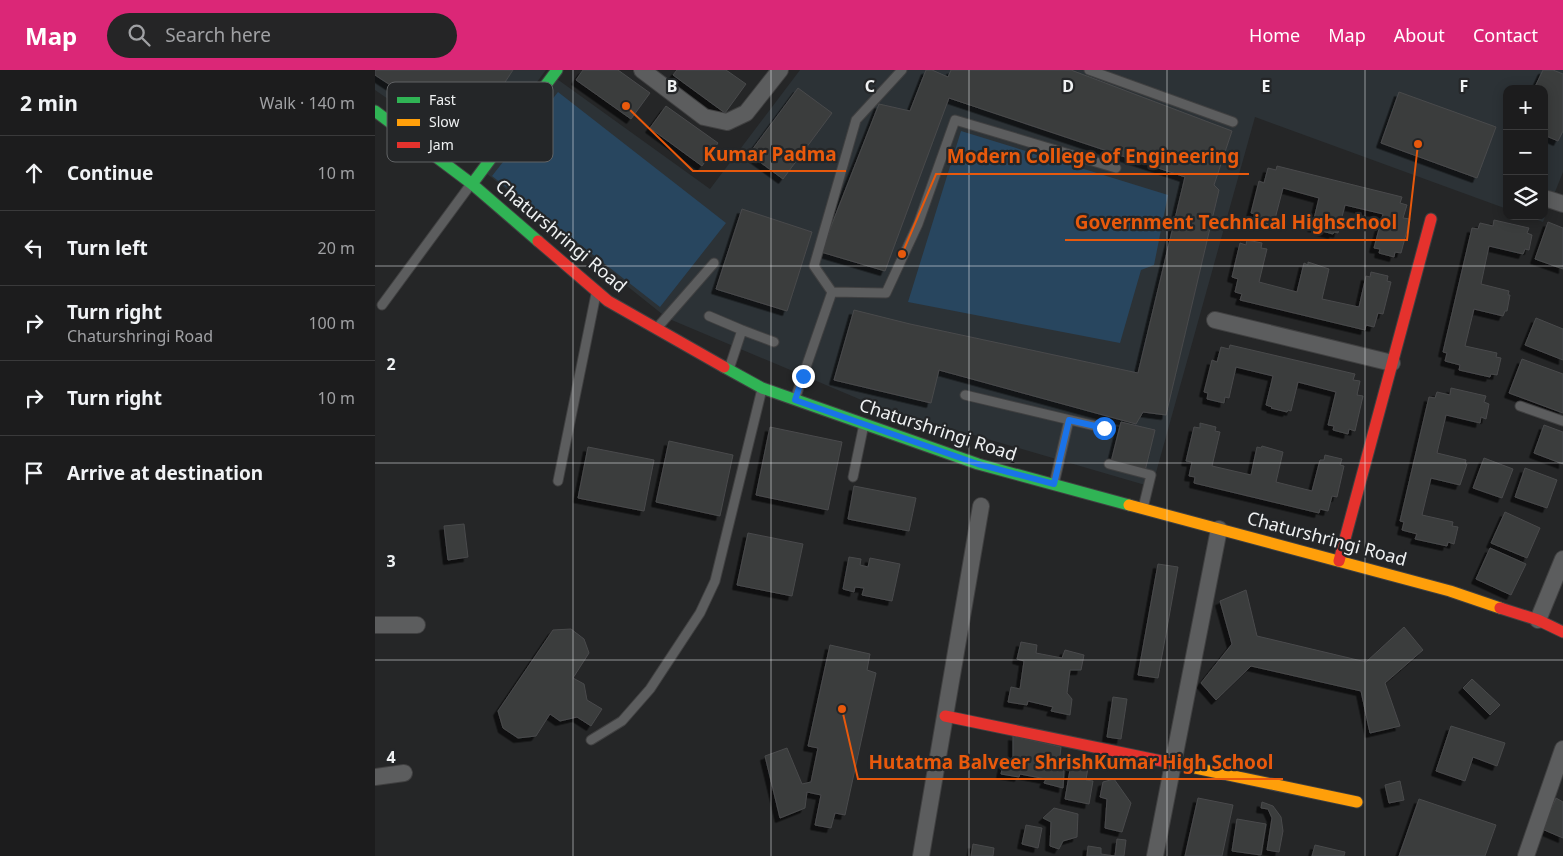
<!DOCTYPE html>
<html lang="en">
<head>
<meta charset="utf-8">
<style>
	:root { --surface:#1c1c1d; --page:#252526; --text:#f1f3f6; --muted:#a0a1a4; --line:#3a3a3b; --accent:#db2777 }
	body { margin:0; font-family:"Noto Sans",sans-serif; background:var(--page); color:var(--text) }
	.controls { position:absolute; right:15px; top:15px; display:grid; overflow:hidden; border-radius:10px; box-shadow:0 2px 12px #0003 }
	.controls button { width:45px; height:45px; display:grid; place-items:center; padding:0; border:0; border-bottom:1px solid var(--line); background:var(--surface); color:var(--text); font:25px sans-serif }
	.stop { position:absolute; width:15px; height:15px; margin:-11px; border:4px solid #1a73e8; border-radius:50%; background:#fff }
	.stop.end { background:#1a73e8; border-color:#fff; box-shadow:0 1px 5px #0008 }
	.list { margin:0; padding:0; list-style:none }
	h2 { display:flex; justify-content:space-between; align-items:center; height:65px; margin:0; padding:0 20px; font-size:21px }
	h2 small { font-size:16px; font-weight:400; color:var(--muted) }
	.list li { display:grid; grid-template-columns:32px 1fr auto; gap:15px; align-items:center; box-sizing:border-box; height:75px; padding:0 20px; border-top:1px solid var(--line) }
	.list b { display:block; font-size:19px; white-space:nowrap }
	.list p { margin:0; font-size:16px; white-space:nowrap; color:var(--muted) }
	.list em { font-size:16px; font-style:normal; color:var(--muted) }
	.icon { flex:none; width:28px; height:28px; fill:none; stroke:currentColor; stroke-width:2; stroke-linecap:round; stroke-linejoin:round }
	.map { position:relative; flex:none; width:1188px; height:786px; overflow:hidden }
	header { display:flex; align-items:center; gap:30px; box-sizing:border-box; height:70px; padding:0 25px; background:var(--accent); color:#fff }
	header strong { font-size:24px }
	nav { display:flex; gap:28px; margin-inline-start:auto; font-size:18px }
	.search { width:350px; height:45px; background:var(--page); display:flex; align-items:center; gap:12px; box-sizing:border-box; padding:0 18px; border-radius:28px; color:var(--muted); font-size:19px }
	main { display:flex }
	aside { flex:1; background:var(--surface) }
	.map>svg:first-child { display:block }
</style>
</head>
<body>
<header>
<strong>Map</strong>
<div class="search"><svg class="icon" aria-label="search" viewBox="0 0 24 24"><circle cx="10" cy="10" r="6"/><path d="M15 15l6 6"/></svg>Search here</div>
<nav><a>Home</a><a>Map</a><a>About</a><a>Contact</a></nav>
</header>
<main>
<aside>
<h2>2 min<small>Walk · 140 m</small></h2>
<ul class="list">
<li><svg class="icon" aria-label="ahead" viewBox="0 0 24 24"><path d="M12 20V5M6 11l6-6 6 6"/></svg><div><b>Continue</b></div><em>10 m</em></li>
<li><svg class="icon" aria-label="left" viewBox="0 0 24 24"><path d="M17 20v-9H6M10 6l-5 5 5 5"/></svg><div><b>Turn left</b></div><em>20 m</em></li>
<li><svg class="icon" aria-label="right" viewBox="0 0 24 24"><path d="M7 20v-9h11M14 6l5 5-5 5"/></svg><div><b>Turn right</b><p>Chaturshringi Road</p></div><em>100 m</em></li>
<li><svg class="icon" aria-label="right" viewBox="0 0 24 24"><path d="M7 20v-9h11M14 6l5 5-5 5"/></svg><div><b>Turn right</b></div><em>10 m</em></li>
<li><svg class="icon" aria-label="arrive" viewBox="0 0 24 24"><path d="M6 21V4h12l-3 4 3 4H6"/></svg><div><b>Arrive at destination</b></div></li>
</ul>
</aside>
<div class="map">
<svg width="1188" height="786" viewBox="0 0 1188 786">
	<defs>
		<filter id="shadow"><feDropShadow dx="-4.5" dy="4.5" stdDeviation="0" flood-color="#0009"/></filter>
	</defs>
	<rect width="100%" height="100%" fill="#252627"/>
	<path fill="#2c3236" d="M0,0H171L103,91L0,20Z
		M425,0H1188V102L1168,152L1152,146H1169V19H1132V139L880,47L777,417L503,337L292,248L111,103L182,9L335,119Z"/>
	<path fill="#28465f" d="M183,22L351,153L285,237L117,106Z
		M586,61L793,125L779,195L766,200L745,273L533,232Z"/>
	<path fill="#3b3c3e" stroke="#494a4b" filter="url(#shadow)" d="M0,0H138L94,67L0,5Z
		M208,0H243L275,23L256,49L201,10Z
		M302,0H351L371,14L350,43L298,5Z
		M551,0H557L573,7L576,0H696L857,61L839,115L844,120L791,345L768,342L761,354L564,300L556,333L459,310L479,240L535,254L763,303L810,107L574,28L510,201L446,182L504,34L535,41Z
		M1168,0H1178L1188,4V61L1183,71L1169,65V19H1159Z
		M423,18L457,43L408,109L374,84Z
		M1024,22L1121,57L1102,108L1006,73Z
		M291,36L343,73L327,96L275,58Z
		M902,96L1027,127L1025,133L1032,135L1028,148L1035,149L1026,183L1020,182L1019,187L1004,183L1005,179L999,178L1008,144L970,135L963,163L959,162L958,164L943,160V158L937,157L944,128L908,118L900,149L897,148L895,154L879,150L880,144L876,143L884,111L889,113L893,98L901,100Z
		M367,139L437,162L412,241L341,219Z
		M1119,150L1154,158L1152,163L1157,165L1154,180L1150,179L1148,184L1114,176L1106,214L1134,221L1133,225H1135L1132,241H1130L1128,246L1099,239L1090,276L1122,283L1121,287L1126,288L1122,305L1116,304L1115,307L1084,300L1085,295L1070,291L1072,283L1068,282L1097,158L1103,159L1105,153L1118,156Z
		M1173,152L1188,158V199L1160,189Z
		M872,170L887,173L886,178L892,179L884,212L922,222L929,193L933,195V192L954,199L947,229L984,237L991,206L995,207L996,202L1013,206L1012,211L1016,212L1008,244L1003,243L999,257L991,255L990,260L865,230L867,224L860,222L863,209L857,207L865,173L871,175Z
		M1161,248L1188,259V290L1150,275Z
		M855,275L980,304L978,310L985,311L982,325L988,326L980,361L974,359L973,364L958,360L959,356L953,355L961,322L923,312L916,341L913,340L912,342L896,338L897,337L891,335L898,306L861,297L854,328L850,327L849,333L832,329L833,323L829,322L837,290L842,292L846,277L854,279Z
		M1147,289L1188,304V343L1134,323Z
		M1076,318L1111,326L1109,332L1114,334L1111,349L1106,347L1105,353L1071,345L1062,383L1091,390L1090,394H1092L1085,415L1056,408L1047,445L1078,452L1077,456L1083,457L1079,474L1073,472L1072,476L1040,469L1042,464L1027,460L1029,452L1025,451L1054,327L1060,328L1062,322L1075,325Z
		M746,352L780,360L770,401L736,392Z
		M825,353L841,357L840,361L845,362L837,396L876,405L882,377L886,378L887,376L908,382L901,412L937,421L945,390H949L950,385L967,389L965,395L969,396L962,427L957,426L953,441L945,439L944,443L819,413L820,407L814,406L817,392L811,391L819,357L825,358Z
		M1169,355L1188,362V394L1159,383Z
		M395,357L467,372L453,440L381,425Z
		M294,371L358,385L345,446L281,432Z
		M213,377L279,390L269,441L203,428Z
		M1109,388L1138,399L1127,428L1098,418Z
		M1150,398L1182,410L1172,438L1140,427Z
		M479,416L541,428L534,461L473,449Z
		M1130,442L1165,458L1152,488L1116,473Z
		M89,454L93,487L73,490L69,456Z
		M373,463L428,474L417,526L362,515Z
		M1115,478L1151,494L1136,525L1101,509Z
		M474,487L486,489L485,495L493,497L495,488L525,494L517,531L487,525L489,518L480,517L479,522L468,519Z
		M783,494L803,497L783,608L763,605Z
		M871,520L882,566L991,592L1029,557L1048,580L1010,613L1025,656L995,663L986,621L876,596L841,630L826,613L857,574L845,531Z
		M196,559L209,569L214,583L198,608L209,614L212,630L227,639L216,656L202,647L185,651L175,644L161,666L143,668L128,658L123,641L178,560Z
		M646,572L662,575L661,583L687,588L690,580L709,585L706,600H695L692,623L697,629L695,645L676,641L678,637L653,631L652,635L633,632L636,617L645,619L649,591L642,589Z
		M455,575L495,584L492,600L501,603L470,745L460,743L456,758L440,755L446,725L432,722L430,738L405,748L390,686L412,678L427,714L436,712L443,678L433,676Z
		M1097,609L1125,635L1115,645L1088,618Z
		M738,627L752,629L746,669L732,667Z
		M1076,656L1130,673L1122,696L1098,687L1090,711L1061,701Z
		M638,666L686,677L684,695L689,701L688,718L669,713L671,709L645,704L644,707L626,704L629,689L638,691Z
		M696,694L713,697L711,710L718,711L714,734L690,729Z
		M739,709L756,733L747,762L730,758L732,729L725,727L728,712Z
		M1025,711L1029,730L1014,733L1010,715Z
		M823,728L858,735L847,786H810Z
		M1181,728L1188,732V768L1167,759Z
		M1044,729L1121,755L1110,786H1024Z
		M887,732L898,736L906,747L908,761L904,782L892,780L897,748L893,739L886,738Z
		M679,738L703,744L702,767L688,771L684,779L675,776L676,752L668,748Z
		M862,749L891,754L886,785L857,781Z
		M651,755L667,758L663,778L647,774Z
		M742,769L751,770L749,786H712L713,776L726,778V784L740,786Z
		M598,774L619,778L618,786H596Z
		M940,775L970,782L969,786H937Z"/>
	<g fill="none" stroke-linecap="round" stroke-linejoin="round">
		<defs>
			<path id="lane" d="M714,0L858,52
				M457,222L439,196L481,50L527,0
				M7,235L96,114
				M334,246L367,260L399,272
				M282,258L339,193
				M354,299L367,260
				M590,325L729,358
				M420,329L457,222L511,223L543,154L580,50L741,98
				M1145,336L1188,351
				M734,394L776,405L768,438
				M478,407L489,354
				M183,411L221,224
				M679,414L694,350
				M216,670L247,651L275,619L325,543L340,511L387,319"/>
			<path id="street" d="M267,0L329,47L352,52L371,43L405,0
				M1173,129L1188,134
				M840,250L1017,293
				M1163,550L1188,489
				M0,555H42
				M0,707L29,703
				M546,786L606,436
				M780,786L844,459
				M1151,786L1188,679"/>
			<path id="fast" d="M0,41L97,114L163,171
				M97,114L182,0
				M349,297L387,318L603,394L754,435"/>
			<path id="slow" d="M754,435L1075,521L1125,538
				M801,694L982,732"/>
			<path id="jam" d="M163,171L233,231L349,297
				M964,491L1056,149
				M1125,538L1163,550L1188,562
				M570,646L801,694"/>
		</defs>
		<use href="#lane" stroke="#404041" stroke-width="11"/>
		<use href="#street" stroke="#404041" stroke-width="18"/>
		<use href="#fast" stroke="#404041" stroke-width="13"/>
		<use href="#slow" stroke="#404041" stroke-width="13"/>
		<use href="#jam" stroke="#404041" stroke-width="13"/>
		<use href="#lane" stroke="#5c5d5e" stroke-width="9"/>
		<use href="#street" stroke="#5c5d5e" stroke-width="16"/>
		<use href="#fast" stroke="#30b455" stroke-width="11"/>
		<use href="#slow" stroke="#ff9f0a" stroke-width="11"/>
		<use href="#jam" stroke="#e5322d" stroke-width="11"/>
	</g>
	<g fill="none" stroke-linecap="round" stroke-linejoin="round">
		<path stroke="#1a73e8" stroke-width="6" d="M428,306L420,330L603,394L679,414L694,350L729,358"/>
	</g>
	<path fill="none" stroke="#eff1f2" stroke-width="1" stroke-opacity="0.55" d="M198,0V786M396,0V786M594,0V786M792,0V786M990,0V786M0,196H1188M0,393H1188M0,590H1188"/>
	<g text-anchor="middle" stroke-width="4.5" stroke-linejoin="round" paint-order="stroke">
		<g font-size="18" fill="#eff1f2" stroke="#242628">
			<text transform="translate(186 166) rotate(40)" y="6">Chaturshringi Road</text>
			<text transform="translate(563 360) rotate(18)" y="6">Chaturshringi Road</text>
			<text transform="translate(952 469) rotate(15)" y="6">Chaturshringi Road</text>
		</g>
	</g>
	<rect x="12" y="12" width="166" height="80" rx="8" fill="#242628" stroke="#616365" stroke-width="1"/>
	<rect x="22" y="27" width="23" height="6" fill="#30b455"/>
	<rect x="22" y="49" width="23" height="7" fill="#ff9f0a"/>
	<rect x="22" y="72" width="23" height="6" fill="#e5322d"/>
	<g font-size="14" fill="#eff1f2">
		<text x="54" y="35">Fast</text>
		<text x="54" y="57">Slow</text>
		<text x="54" y="80">Jam</text>
	</g>
	<g font-size="16" text-anchor="middle" font-weight="bold" fill="#eff1f2" stroke="#242628" stroke-width="4.5" stroke-linejoin="round" paint-order="stroke">
		<text x="297" y="22">B</text>
		<text x="495" y="22">C</text>
		<text x="693" y="22">D</text>
		<text x="891" y="22">E</text>
		<text x="1089" y="22">F</text>
		<text x="16" y="300">2</text>
		<text x="16" y="497">3</text>
		<text x="16" y="693">4</text>
	</g>
	<path fill="none" stroke="#e8590c" stroke-width="2" d="M251 36L318 101H471M527 184L561 104H874M1043 74L1032 170H690M467 639L483 709H908"/>
	<g fill="#e8590c" stroke="#242628" stroke-width="2">
		<circle cx="251" cy="36" r="5"/>
		<circle cx="527" cy="184" r="5"/>
		<circle cx="1043" cy="74" r="5"/>
		<circle cx="467" cy="639" r="5"/>
	</g>
	<g font-size="19" text-anchor="middle" font-weight="bold" fill="#e8590c" stroke="#242628" stroke-width="4.5" stroke-linejoin="round" paint-order="stroke">
		<text x="395" y="91">Kumar Padma</text>
		<text x="718" y="93">Modern College of Engineering</text>
		<text x="861" y="159">Government Technical Highschool</text>
		<text x="696" y="699">Hutatma Balveer ShrishKumar High School</text>
	</g>
</svg>
<div class="controls">
<button>+</button>
<button>−</button>
<button><svg class="icon" aria-label="layers" viewBox="0 0 24 24"><path d="M12 4l9 5-9 5-9-5zM3 14l9 5 9-5"/></svg></button>
</div>
<div class="stop" style="left:729px;top:358px"></div>
<div class="stop end" style="left:428px;top:306px"></div>
</div>
</main>
</body>
</html>
